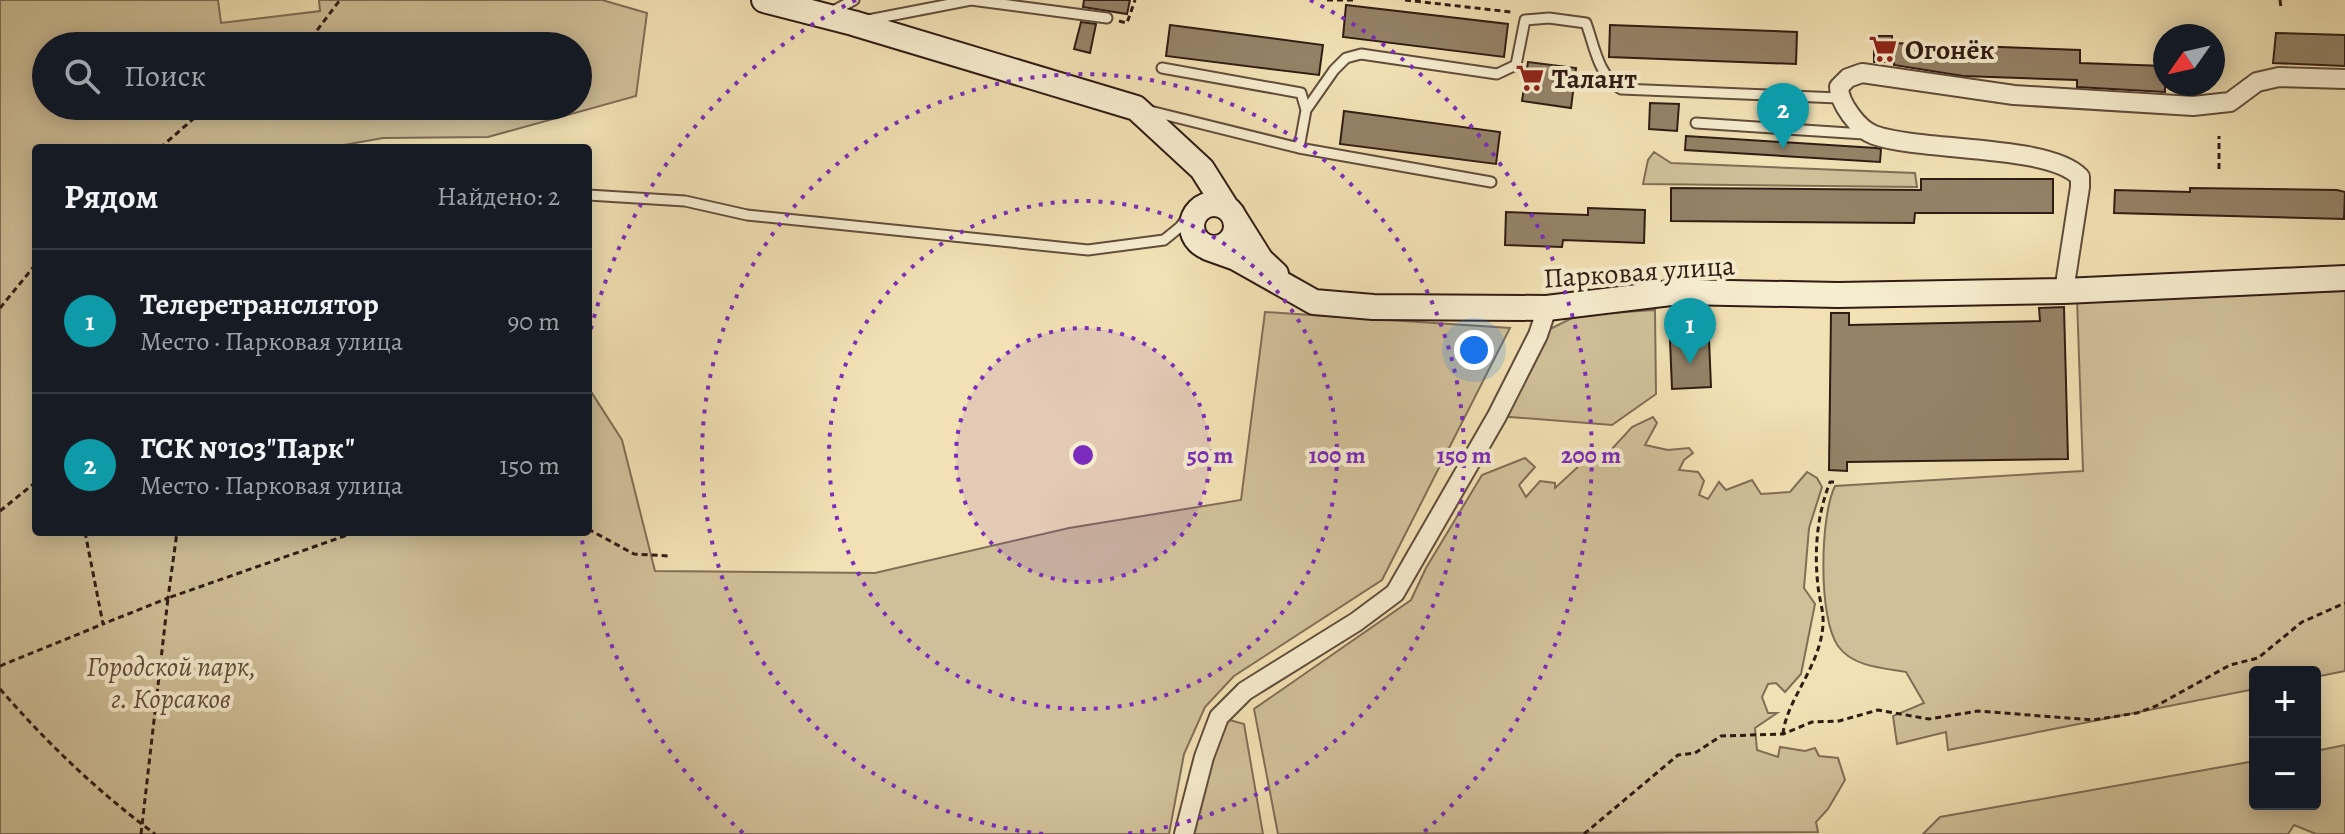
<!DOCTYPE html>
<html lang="ru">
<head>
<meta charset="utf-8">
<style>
	:root { --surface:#171b24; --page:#20242c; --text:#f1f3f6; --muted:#9ea1a6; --line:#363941; --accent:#c59692 }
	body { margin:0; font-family:Alegreya,serif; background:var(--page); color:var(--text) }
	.controls { position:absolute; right:24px; bottom:24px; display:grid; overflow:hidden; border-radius:8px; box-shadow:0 4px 20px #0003 }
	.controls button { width:72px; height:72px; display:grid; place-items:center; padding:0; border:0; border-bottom:2px solid var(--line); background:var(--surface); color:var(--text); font:40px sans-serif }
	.compass { position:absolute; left:2153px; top:24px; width:72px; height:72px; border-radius:50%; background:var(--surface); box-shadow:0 4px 20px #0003; rotate:236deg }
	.you { position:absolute; left:1474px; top:350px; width:28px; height:28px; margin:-20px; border:6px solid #fff; border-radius:50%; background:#1a73e8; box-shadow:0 0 0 12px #1a73e833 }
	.badge { display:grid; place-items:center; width:52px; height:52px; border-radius:50%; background:var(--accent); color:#fff; font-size:26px; font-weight:700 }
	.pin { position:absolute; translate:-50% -66px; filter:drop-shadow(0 2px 4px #0008) }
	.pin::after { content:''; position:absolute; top:42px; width:28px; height:24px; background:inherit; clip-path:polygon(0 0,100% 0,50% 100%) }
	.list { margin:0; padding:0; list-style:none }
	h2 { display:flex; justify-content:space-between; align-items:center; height:104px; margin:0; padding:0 32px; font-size:34px }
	h2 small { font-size:26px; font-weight:400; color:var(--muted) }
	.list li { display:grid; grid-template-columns:52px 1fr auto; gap:24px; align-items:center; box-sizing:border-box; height:144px; padding:0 32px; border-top:2px solid var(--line) }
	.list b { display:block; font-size:30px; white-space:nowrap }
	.list p { margin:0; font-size:26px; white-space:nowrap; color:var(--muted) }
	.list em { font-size:26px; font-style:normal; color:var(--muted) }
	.icon { flex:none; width:44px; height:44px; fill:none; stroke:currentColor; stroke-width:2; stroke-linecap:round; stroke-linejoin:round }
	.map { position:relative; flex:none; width:2345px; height:834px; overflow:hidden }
	.search { position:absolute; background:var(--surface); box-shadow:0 4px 20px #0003; left:32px; top:32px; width:560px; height:88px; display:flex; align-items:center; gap:20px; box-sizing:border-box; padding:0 28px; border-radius:44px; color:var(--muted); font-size:30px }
	.panel { position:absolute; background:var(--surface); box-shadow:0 4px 20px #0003; left:32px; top:144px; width:560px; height:392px; border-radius:8px }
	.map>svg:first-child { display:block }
</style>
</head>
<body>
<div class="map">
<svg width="2345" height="834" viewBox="0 0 2345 834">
	<rect width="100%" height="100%" fill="#f1e1b4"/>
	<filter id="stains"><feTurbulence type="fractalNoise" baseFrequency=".0025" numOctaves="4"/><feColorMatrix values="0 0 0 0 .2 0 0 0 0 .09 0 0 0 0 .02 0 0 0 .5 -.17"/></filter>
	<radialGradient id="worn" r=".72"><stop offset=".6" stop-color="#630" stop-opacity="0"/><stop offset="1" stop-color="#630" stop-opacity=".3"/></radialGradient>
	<path fill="#d0c099" stroke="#806e56" stroke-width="2" fill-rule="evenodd" d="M0,0H218L221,23L320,11L319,0H602L647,13L636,96L488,137L383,138L327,148H36V532H588V387L622,440L655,571L875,573L1069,528L1241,500L1265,312L1510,328L1382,580L1234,676L1205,707L1184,754L1169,834H0ZM46,46H578V106H46Z
		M1654,152L1671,163L1915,173L1917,187L1643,184L1648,160Z
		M2345,291V671L2315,677V672H2255V689L1948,750L1946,732L1897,744L1893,716L1924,703L1906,672C1883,668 1853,667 1838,646C1818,618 1820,516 1835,486L2083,471L2077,300Z
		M1655,310L1656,394L1612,425L1497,416L1538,335L1578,315Z
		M1653,417L1657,423L1645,445L1668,450L1689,448L1693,453L1684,460L1679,470L1698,472L1704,481L1699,495L1708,499L1719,482L1726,490L1752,480L1761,494L1790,492L1807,472L1817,478L1822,487L1809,528L1804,588L1815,604L1801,674L1785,692L1776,683L1768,684L1762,697L1768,713H1777L1755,728L1757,750L1778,757L1780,747L1805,751L1815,748L1819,756L1838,758L1845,780L1828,809L1816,822L1818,832L1278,834L1254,709L1411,600L1426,568L1482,475L1525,458L1535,467L1519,485L1526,497L1540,481L1555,483V488L1580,465L1612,449L1632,427Z
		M1219,717L1244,724L1263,834H1184Z
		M2345,745V834H2316L2294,825L2288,834H1923L1940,817L2255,761V804H2315V751Z"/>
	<path fill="#948267" stroke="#301c13" stroke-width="2" d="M1084,0H1130L1127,14L1083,7Z
		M1346,5L1508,24L1504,57L1343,37Z
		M1081,22L1096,24L1090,53L1074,49Z
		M1170,25L1323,45L1319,75L1166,56Z
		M1610,25L1797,32L1796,64L1609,57Z
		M2276,33L2345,35V66L2273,63Z
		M1874,36H1892V43L2080,50V63L2165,66V92L2077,87V80L1963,76L1894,65V62H1874Z
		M1528,62L1576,68L1571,108L1522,101Z
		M1650,103L1679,104L1677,131L1649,129Z
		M1344,111L1500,132L1496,164L1340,144Z
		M1686,136L1876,148L1881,149L1880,162L1685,150Z
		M1921,179H2053V213H1915L1914,223L1671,221V188L1921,190Z
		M2190,188L2337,190L2345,192L2344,219L2114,213L2115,190L2190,192Z
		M1588,208L1645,210L1644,243L1563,240L1562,247L1505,245L1506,212L1588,215Z
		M2064,307L2068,459L1847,462V471L1829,470L1831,313H1849V325L2040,321L2039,308Z
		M1709,339L1711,387L1672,389L1670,340Z"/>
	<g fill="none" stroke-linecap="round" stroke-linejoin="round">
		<defs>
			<path id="lane" d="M833,11L854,0
				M868,20L971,0L1107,18
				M1162,68L1301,93L1306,110L1299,148
				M1306,110L1334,70L1346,58L1361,54L1497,74L1516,65L1525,20L1549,18L1586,23C1595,48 1598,75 1621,89L1839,98
				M1150,111L1299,148L1491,182
				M1696,123L1864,134
				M588,195L685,201L747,215L1088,250L1164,240L1180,227L1193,210"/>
			<path id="street" d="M2064,291L2080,187V177C2049,144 1921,152 1874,135C1858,129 1839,103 1839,87L1848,78L1862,73L2014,95L2193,106L2230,102L2257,82L2279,77L2345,79
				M1184,834L1204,757L1219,717L1245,691L1356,622L1395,593L1497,416L1538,335L1547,308"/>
			<path id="secondary" d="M764,0L853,23L1136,108L1202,169L1226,207
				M1192 226a22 22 0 1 1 44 0a22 22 0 1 1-44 0Z
				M1234,217L1261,260L1276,274
				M1208,248L1236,258L1314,302L1373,307L1547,308L1679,292L1838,295L2064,291L2345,278"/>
		</defs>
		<use href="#lane" stroke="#604d3b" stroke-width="13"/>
		<use href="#street" stroke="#604d3b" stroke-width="22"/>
		<use href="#secondary" stroke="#301c13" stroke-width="28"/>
		<path stroke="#301c13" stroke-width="3" stroke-dasharray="6 4" stroke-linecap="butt" d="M1327,0H1353
			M1405,0L1511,12
			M2280,0L2281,7
			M1119,21L1127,23L1135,0
			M305,46L340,0
			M160,148L208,106
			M2219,169V136
			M0,308L36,264
			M0,511L36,482
			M588,529L634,554L669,556
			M85,532L103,624L168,598L177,532
			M0,666L103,624
			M0,689C47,743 97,791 155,834
			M1783,734C1786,700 1821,666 1823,624C1824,612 1819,598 1818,586C1814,551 1817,515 1830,482H1838
			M141,834L168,598L356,532
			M1584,834L1678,755L1695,753L1721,736L1783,734L1812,722L1839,721L1878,710L1929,719L1978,711L2093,720L2137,713L2156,706L2230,665L2258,658L2302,622L2345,603"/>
		<use href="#lane" stroke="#f6ecce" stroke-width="9"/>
		<use href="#street" stroke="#f6ecce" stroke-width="18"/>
		<use href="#secondary" stroke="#f6ecce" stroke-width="24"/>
	</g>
	<circle cx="1083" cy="455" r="127" fill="#7b2cbf" fill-opacity=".12"/>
	<g fill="none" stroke="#7b2cbf" stroke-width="4" stroke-dasharray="4 8">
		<circle cx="1083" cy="455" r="127"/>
		<circle cx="1083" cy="455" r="254"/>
		<path d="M1043 834A381 381 0 1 1 1123 834"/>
		<path d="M743 833A508 508 0 0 1 581 534M588 341A508 508 0 0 1 856 0M1310 0A508 508 0 0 1 1423 833"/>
	</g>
	<defs>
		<symbol id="supermarket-bare" viewBox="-9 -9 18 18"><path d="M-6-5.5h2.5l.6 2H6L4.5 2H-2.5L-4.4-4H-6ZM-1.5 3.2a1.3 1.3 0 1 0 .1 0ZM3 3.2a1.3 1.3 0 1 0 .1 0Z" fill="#8f2418" stroke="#f6ecce" stroke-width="2.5" paint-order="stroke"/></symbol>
	</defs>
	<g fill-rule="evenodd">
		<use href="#supermarket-bare" x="1863" y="29" width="40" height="40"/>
		<use href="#supermarket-bare" x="1510" y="58" width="40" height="40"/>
	</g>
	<g text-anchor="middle" stroke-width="8" stroke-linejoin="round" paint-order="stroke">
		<g font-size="28" font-weight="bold" fill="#301c13" stroke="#f6ecce" text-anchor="start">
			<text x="1905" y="59">Огонёк</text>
			<text x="1552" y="88">Талант</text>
		</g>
		<g font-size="28" fill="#301c13" stroke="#f6ecce">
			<text transform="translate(1639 271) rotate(-4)" y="10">Парковая улица</text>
		</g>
		<g font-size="28" font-style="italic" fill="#604d3b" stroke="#f6ecce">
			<text x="171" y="676">Городской парк,<tspan x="171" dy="32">г. Корсаков</tspan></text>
		</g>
	</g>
	<circle cx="1083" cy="455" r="12" fill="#7b2cbf" stroke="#f6ecce" stroke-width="4"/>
	<g font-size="24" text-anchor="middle" font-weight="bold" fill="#7b2cbf" stroke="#f6ecce" stroke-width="8" stroke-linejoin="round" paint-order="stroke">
		<text x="1210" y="463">50 m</text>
		<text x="1337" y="463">100 m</text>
		<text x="1464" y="463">150 m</text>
		<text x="1591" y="463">200 m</text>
	</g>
	<rect width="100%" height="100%" filter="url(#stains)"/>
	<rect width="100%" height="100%" fill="url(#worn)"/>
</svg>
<div class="controls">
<button>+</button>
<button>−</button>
</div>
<svg class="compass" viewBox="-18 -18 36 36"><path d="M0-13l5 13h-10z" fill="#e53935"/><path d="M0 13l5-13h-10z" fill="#9ea1a6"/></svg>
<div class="you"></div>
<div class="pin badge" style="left:1690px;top:364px;background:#0f9aa8">1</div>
<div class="pin badge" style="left:1783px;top:149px;background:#0f9aa8">2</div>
<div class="search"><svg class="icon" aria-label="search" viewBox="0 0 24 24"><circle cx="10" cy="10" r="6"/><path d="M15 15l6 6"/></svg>Поиск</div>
<section class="panel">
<h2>Рядом<small>Найдено: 2</small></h2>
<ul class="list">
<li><span class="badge" style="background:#0f9aa8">1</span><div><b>Телеретранслятор</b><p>Место · Парковая улица</p></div><em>90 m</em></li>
<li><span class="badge" style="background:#0f9aa8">2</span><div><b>ГСК №103&quot;Парк&quot;</b><p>Место · Парковая улица</p></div><em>150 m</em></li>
</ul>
</section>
</div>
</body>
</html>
